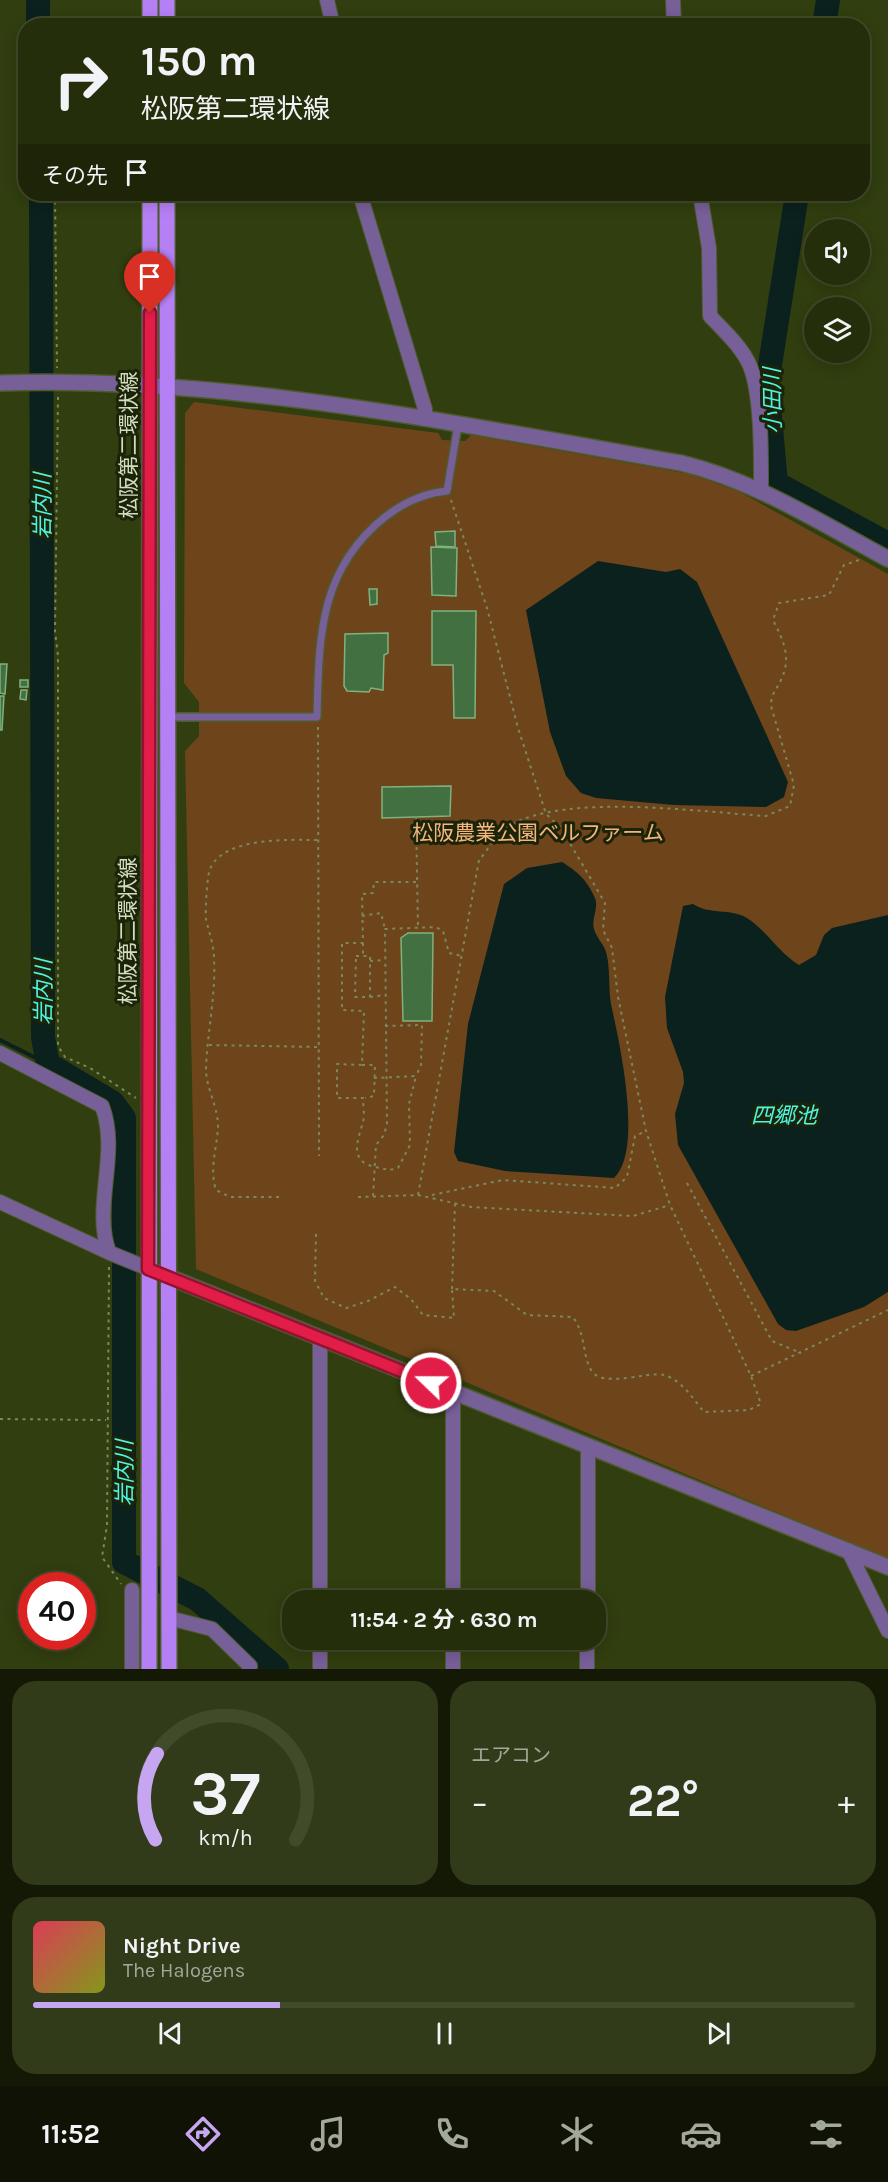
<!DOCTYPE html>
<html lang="ja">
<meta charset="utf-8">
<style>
body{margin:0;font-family:Karla,"Noto Sans JP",sans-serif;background:#313a19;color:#f1f3f6;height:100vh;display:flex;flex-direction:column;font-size:22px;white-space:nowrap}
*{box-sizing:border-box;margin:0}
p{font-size:20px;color:#a3a89d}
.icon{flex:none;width:33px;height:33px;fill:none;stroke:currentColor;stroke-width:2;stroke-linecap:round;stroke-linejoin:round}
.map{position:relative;height:1669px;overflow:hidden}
.drawer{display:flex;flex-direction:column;gap:12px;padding:12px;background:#141906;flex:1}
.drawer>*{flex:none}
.guide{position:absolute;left:18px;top:18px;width:852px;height:183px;border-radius:24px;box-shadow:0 3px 15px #0003,0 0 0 2px #424a2c;background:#252e0b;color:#f1f3f6;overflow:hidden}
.tools{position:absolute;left:804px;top:219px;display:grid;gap:12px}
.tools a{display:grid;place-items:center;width:66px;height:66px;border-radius:50%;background:#252e0b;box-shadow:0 3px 15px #0003,0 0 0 2px #424a2c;font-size:30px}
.speed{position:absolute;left:18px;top:1572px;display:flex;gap:12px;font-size:30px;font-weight:700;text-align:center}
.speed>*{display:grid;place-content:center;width:78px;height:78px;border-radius:50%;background:#252e0b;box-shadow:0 3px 15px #0003,0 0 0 2px #424a2c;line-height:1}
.speed .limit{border:9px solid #d22;background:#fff;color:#111}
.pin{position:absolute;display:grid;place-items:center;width:51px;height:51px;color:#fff;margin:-62px -26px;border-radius:50% 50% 50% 0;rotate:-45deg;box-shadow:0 0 6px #0007}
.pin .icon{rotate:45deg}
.me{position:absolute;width:66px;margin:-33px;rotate:292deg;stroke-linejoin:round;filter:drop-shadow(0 0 4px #0008)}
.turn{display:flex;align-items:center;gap:21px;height:126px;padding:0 24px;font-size:27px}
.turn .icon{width:78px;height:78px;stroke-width:2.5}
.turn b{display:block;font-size:42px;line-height:51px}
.then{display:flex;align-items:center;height:57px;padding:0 24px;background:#0003;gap:12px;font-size:22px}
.big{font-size:45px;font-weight:700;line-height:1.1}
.drawer .widget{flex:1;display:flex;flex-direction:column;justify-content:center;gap:9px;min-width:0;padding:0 21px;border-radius:24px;background:#313a19}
.drawer .dial{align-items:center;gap:0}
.dial svg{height:156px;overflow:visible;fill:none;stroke:#424a2c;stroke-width:7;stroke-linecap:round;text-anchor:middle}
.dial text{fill:#f1f3f6;stroke:none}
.song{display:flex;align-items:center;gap:18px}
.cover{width:72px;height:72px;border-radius:9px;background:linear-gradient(135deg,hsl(350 70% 55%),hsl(70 70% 35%))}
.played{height:6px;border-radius:3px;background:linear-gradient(90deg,#c6a6f0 30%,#424a2c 30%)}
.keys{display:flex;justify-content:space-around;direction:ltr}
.heat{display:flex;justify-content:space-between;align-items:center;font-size:33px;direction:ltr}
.drawer .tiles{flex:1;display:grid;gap:12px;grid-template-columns:1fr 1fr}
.widget:last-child{grid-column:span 2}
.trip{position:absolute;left:282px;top:1590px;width:324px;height:60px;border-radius:24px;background:#252e0b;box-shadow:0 3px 15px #0003,0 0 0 2px #424a2c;font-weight:700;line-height:60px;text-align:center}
.menu{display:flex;height:96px;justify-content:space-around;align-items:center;background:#0f1204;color:#a3a89d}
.menu .icon{width:42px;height:42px}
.menu .selected{color:#c6a6f0}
.menu b{font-size:27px;color:#f1f3f6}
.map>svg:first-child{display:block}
</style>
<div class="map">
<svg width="888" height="1669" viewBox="0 0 888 1669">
<rect width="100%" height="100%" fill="#313e0f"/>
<path fill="#6e451a" d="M194 402 438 433 442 440 465 441 471 435 690 474 740 492 888 574V1559L196 1269 185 751 199 736V702L184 683 185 413Z"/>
<g fill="#0b211e">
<path d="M598 561 666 572 680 569 697 582 788 782 784 797 766 807 674 805 596 798 581 793 566 776 550 732 526 610Z"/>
<path d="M562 862C578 872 587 880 595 898 599 908 591 919 594 929 596 936 602 943 605 949 611 965 608 987 611 1004 619 1041 644 1149 614 1178L505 1171 458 1161 454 1152 468 1024 504 884 527 868Z"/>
<path d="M693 904C709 915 731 908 747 918 767 931 778 952 799 965L816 955 824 935 832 928 888 915V1292L864 1307 796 1331 786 1330 778 1324 678 1145 675 1114 684 1083 683 1072 667 1028 665 997 683 906Z"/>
</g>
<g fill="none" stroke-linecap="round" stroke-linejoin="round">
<path stroke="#0b211e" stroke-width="4" d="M0 1040 48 1064"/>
<g stroke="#0b211e" stroke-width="24">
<path d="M38 0V26"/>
<path d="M824 26 828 0"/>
<path d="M41 194 43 1037 48 1064 112 1102 124 1118V1562L197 1599 277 1669"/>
<path d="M797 194 767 384 776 483 888 544"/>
</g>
</g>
<g fill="#427041" stroke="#80b17e" stroke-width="1.5">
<path d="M455 531V547L436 546 435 532Z"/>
<path d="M431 547 457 548 456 596 432 595Z"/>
<path d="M369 589H377V604L370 605Z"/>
<path d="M432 611H476L475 718H454L453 665H432Z"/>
<path d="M388 633V653L384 655 383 690 371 688 369 692 347 691 344 686 345 634Z"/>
<path d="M0 664H7L5 694 0 693Z"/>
<rect x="20" y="680" width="8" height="7"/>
<path d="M21 690H27L26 700 20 699Z"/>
<path d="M0 696H4L2 730H0Z"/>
<path d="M451 786 450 816 382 818V787Z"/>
<path d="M408 933H433L432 1021H403L401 938Z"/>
</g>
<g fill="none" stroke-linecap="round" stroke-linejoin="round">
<g stroke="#4e5b2e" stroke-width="10">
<path id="service" d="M169 717H317C319 640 318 570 385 517 403 503 424 493 447 491L458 425"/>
</g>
<g stroke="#4e5b2e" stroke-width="16">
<g id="minor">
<path d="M327 0 333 26"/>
<path d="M673 0 674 26"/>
<path d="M360 194 425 409V419"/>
<path d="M700 194 709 248 710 316C724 331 742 347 750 366 762 396 761 458 761 490"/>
<path d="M0 1053 102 1106C120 1153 92 1207 109 1252"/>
<path d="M0 1202 110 1253 169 1277"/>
<path d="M453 1391V1600"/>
<path d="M848 1550 888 1631"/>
<path d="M320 1600V1339"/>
<path d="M588 1600V1446"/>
<path d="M169 1618 212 1629 250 1666 249 1669"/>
<path d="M320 1667V1640"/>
<path d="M132 1669V1590"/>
<path d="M453 1669V1640"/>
<path d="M587 1669V1640"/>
</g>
</g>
<g stroke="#4e5b2e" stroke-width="18">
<g id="tertiary">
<path d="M0 383C229 376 456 424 681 463 755 481 821 523 888 559"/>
<path d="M169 1277 888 1567"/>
</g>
</g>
<g stroke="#4e5b2e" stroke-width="18">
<g id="primary">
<path d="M150 0V26"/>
<path d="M167 26V0"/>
<path d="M167 194 169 1669"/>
<path d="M149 1669 150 194"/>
</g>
</g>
<g stroke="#7b875f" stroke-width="2" stroke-dasharray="3 4.5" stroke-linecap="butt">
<path d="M53 21V26"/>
<path d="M55 194 57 368"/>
<path d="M58 397 55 631 58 656V1046L65 1057 90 1068 136 1098"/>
<path d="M318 727 319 1156"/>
<path d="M416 817 418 928"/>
<path d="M362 916 381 913 385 929"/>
<path d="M363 943V956"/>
<path d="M356 956H370V997H355Z"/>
<path d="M370 961 385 960"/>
<path d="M370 997 385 995"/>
<path d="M385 1026 422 1025 421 1065 416 1076"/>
<path d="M209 1045 319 1047"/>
<path d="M362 1065H375L374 1096 365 1098"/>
<path d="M374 1078 416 1076 409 1104 410 1145 398 1168C389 1171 385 1169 375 1167 348 1161 358 1140 363 1122 365 1115 363 1105 363 1098H337V1064L362 1065 364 1011 342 1010V943H363L362 894 373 893 374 882H417"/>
<path d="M687 1183 772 1341 801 1353"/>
<path d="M418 1195 479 860C488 850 498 831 510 825 569 793 699 812 766 816L790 806 794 785 771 706C771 693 776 691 781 680 792 657 783 640 773 620L779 603 829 595 844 565 859 560"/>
<path d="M432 1195 503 1180 615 1188 627 1177 635 1136 646 1131"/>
<path d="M373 1196 376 1145 384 1135 387 1124 385 929 436 927 443 931 449 953 462 956"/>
<path d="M279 1197H230L216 1190C209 1169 217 1148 218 1127 218 1106 206 1088 206 1069 207 1033 216 996 214 959 214 945 209 933 206 919 205 912 207 876 210 869 224 836 291 840 320 840"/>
<path d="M358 1197 418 1195 471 1207 633 1216 670 1205"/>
<path d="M316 1234 315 1281 324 1298 346 1308 368 1301 395 1287 411 1299 423 1315 454 1318 452 1289 494 1291 527 1315 573 1317C586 1335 582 1354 591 1370 602 1389 647 1371 664 1375 682 1380 693 1399 704 1412L749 1410 761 1404 751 1376 670 1205 646 1131 618 997 612 948 603 930 605 903 561 828 546 814 518 728 487 608 451 500"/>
<path d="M109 1267 107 1525 102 1557 121 1584"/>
<path d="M452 1289 455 1203"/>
<path d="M751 1376 888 1310"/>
<path d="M0 1419 106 1420"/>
</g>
<use href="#service" stroke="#775f98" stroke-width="7"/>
<use href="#minor" stroke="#775f98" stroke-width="14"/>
<use href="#tertiary" stroke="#775f98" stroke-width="15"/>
<use href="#primary" stroke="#b680f5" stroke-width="15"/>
</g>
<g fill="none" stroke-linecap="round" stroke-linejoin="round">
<g stroke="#92132f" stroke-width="15">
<path id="route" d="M150 313 148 1269 431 1383"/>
</g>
<use href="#route" stroke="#e11d48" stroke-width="10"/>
</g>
<g text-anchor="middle" stroke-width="6" stroke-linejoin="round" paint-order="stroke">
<g font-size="21" fill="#d2ddbe" stroke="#1b2309">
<text transform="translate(129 445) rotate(-90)" y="7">松阪第二環状線</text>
<text transform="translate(128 931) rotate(-90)" y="7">松阪第二環状線</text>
</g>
<g font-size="21" fill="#f4b57c" stroke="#1b2309">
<text x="538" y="840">松阪農業公園ベルファーム</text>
</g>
<g font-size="22" font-style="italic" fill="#4df4e0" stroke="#1b2309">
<text transform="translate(772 401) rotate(-91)" y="8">小田川</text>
<text transform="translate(42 506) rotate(-90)" y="8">岩内川</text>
<text transform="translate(43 992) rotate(-90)" y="8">岩内川</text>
<text x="784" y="1123">四郷池</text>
<text transform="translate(124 1473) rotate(-90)" y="8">岩内川</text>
</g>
</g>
</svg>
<div class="tools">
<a><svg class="icon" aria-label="sound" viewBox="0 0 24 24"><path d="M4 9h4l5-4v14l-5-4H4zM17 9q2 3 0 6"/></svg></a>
<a><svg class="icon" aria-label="layers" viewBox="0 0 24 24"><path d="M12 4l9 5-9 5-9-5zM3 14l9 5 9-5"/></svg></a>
</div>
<div class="speed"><div class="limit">40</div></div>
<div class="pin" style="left:150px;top:313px;background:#d93025"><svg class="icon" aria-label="arrive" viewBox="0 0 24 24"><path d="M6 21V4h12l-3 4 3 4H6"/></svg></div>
<svg class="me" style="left:431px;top:1383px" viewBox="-20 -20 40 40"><circle r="17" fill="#e11d48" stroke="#fff" stroke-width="3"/><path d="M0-11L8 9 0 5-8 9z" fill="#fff"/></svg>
<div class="trip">11:54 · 2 分 · 630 m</div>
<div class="guide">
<div class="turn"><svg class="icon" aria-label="right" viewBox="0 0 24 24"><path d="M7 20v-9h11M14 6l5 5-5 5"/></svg><div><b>150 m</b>松阪第二環状線</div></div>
<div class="then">その先<svg class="icon" aria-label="arrive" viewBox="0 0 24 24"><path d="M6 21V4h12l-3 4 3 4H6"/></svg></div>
</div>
</div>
<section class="drawer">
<div class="tiles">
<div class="widget dial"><svg viewBox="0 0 100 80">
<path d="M14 69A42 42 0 1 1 86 69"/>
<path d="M14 69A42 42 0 0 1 15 25" stroke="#c6a6f0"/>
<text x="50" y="56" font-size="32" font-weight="700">37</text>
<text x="50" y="72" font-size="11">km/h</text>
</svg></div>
<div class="widget"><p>エアコン</p>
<div class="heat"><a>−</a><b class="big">22°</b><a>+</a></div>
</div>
<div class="widget">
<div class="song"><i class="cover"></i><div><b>Night Drive</b><p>The Halogens</p></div></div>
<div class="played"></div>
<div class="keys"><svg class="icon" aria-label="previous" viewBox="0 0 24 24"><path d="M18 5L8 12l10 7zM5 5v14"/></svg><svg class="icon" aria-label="pause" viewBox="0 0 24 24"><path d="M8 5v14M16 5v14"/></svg><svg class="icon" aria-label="next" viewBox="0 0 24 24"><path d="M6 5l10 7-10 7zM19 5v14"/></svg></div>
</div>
</div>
</section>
<nav class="menu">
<b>11:52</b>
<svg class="icon selected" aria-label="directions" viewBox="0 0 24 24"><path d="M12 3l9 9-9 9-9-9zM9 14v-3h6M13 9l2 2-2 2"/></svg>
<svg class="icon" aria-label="music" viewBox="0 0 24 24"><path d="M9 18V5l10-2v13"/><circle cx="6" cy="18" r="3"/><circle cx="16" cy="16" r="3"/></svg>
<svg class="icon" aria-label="phone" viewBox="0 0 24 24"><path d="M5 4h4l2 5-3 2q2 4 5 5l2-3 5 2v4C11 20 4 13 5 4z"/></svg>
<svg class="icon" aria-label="climate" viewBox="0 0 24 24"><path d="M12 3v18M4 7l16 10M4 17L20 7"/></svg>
<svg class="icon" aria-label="car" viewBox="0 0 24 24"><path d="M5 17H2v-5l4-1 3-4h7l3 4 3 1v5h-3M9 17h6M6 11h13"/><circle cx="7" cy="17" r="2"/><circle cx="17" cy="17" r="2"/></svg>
<svg class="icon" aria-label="filters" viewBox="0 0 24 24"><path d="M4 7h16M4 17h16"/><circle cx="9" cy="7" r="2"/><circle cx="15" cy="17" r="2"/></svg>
</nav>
